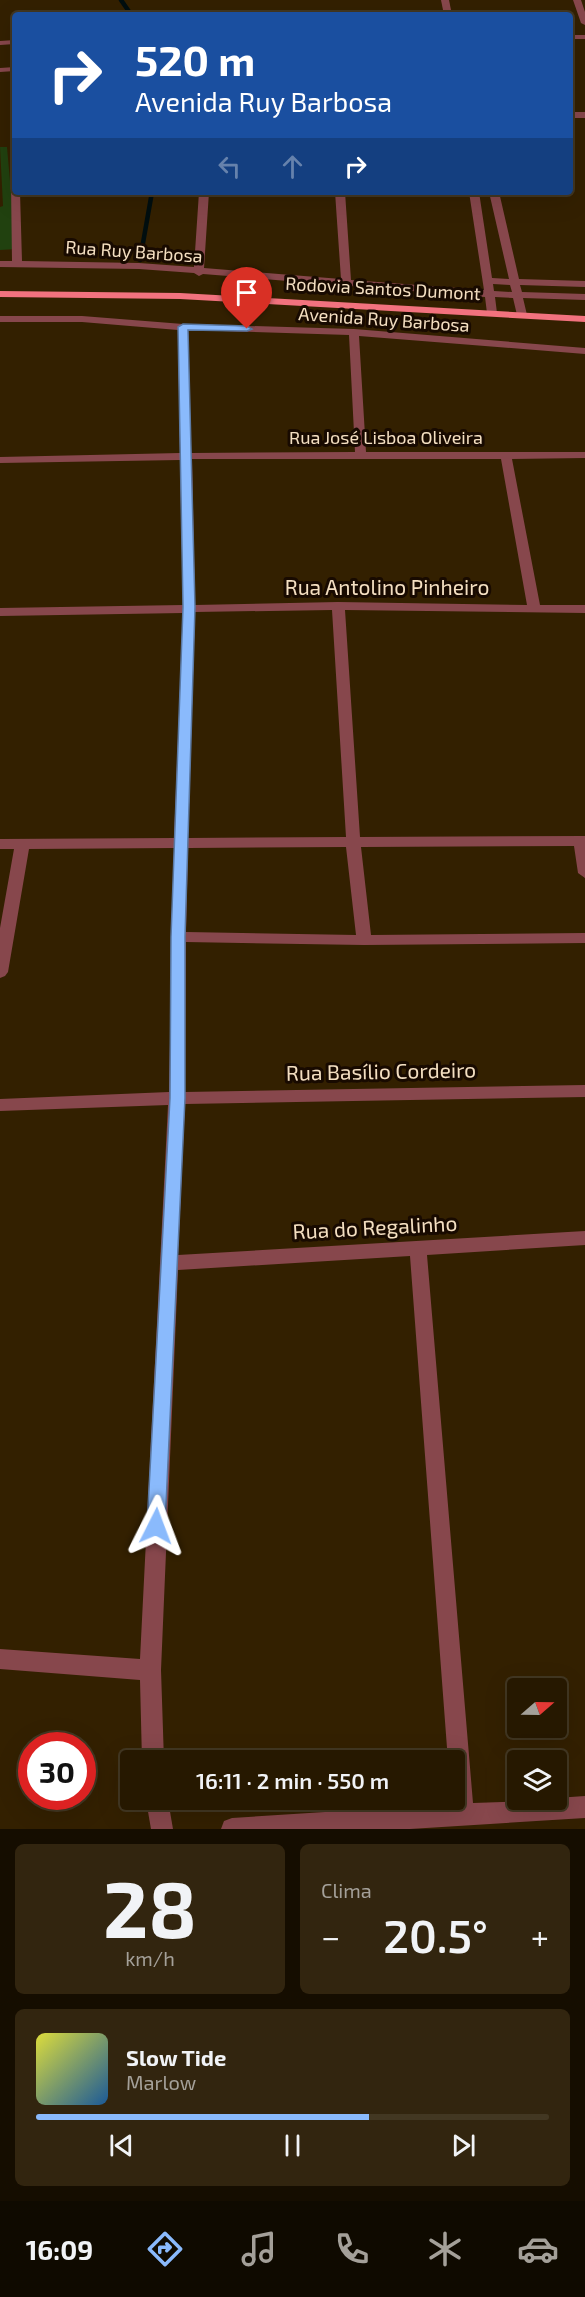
<!DOCTYPE html>
<html lang="pt">
<meta charset="utf-8">
<style>
body{margin:0;font-family:"Exo 2",sans-serif;background:#32250f;color:#f1f3f6;height:100vh;display:flex;flex-direction:column;font-size:22px;white-space:nowrap}
*{box-sizing:border-box;margin:0}
p{font-size:20px;color:#a4a099}
.icon{flex:none;width:33px;height:33px;fill:none;stroke:currentColor;stroke-width:2;stroke-linecap:round;stroke-linejoin:round}
.map{position:relative;height:1829px;overflow:hidden}
.details{display:flex;flex-direction:column;gap:15px;padding:15px;background:#150d00;flex:1}
.details>*{flex:none}
.banner{position:absolute;left:12px;top:12px;width:561px;height:183px;border-radius:6px;box-shadow:0 6px 24px #0002,0 0 0 2px #423722;background:#1a4fa0;color:#fff;overflow:hidden}
.needle{width:39px;rotate:70deg}
.fabs{position:absolute;left:507px;top:1678px;display:grid;gap:12px}
.fabs a{display:grid;place-items:center;width:60px;height:60px;border-radius:6px;background:#261800;box-shadow:0 6px 24px #0002,0 0 0 2px #423722;font-size:30px}
.speed{position:absolute;left:18px;top:1732px;display:flex;gap:12px;font-size:30px;font-weight:700;text-align:center}
.speed>*{display:grid;place-content:center;width:78px;height:78px;border-radius:50%;background:#261800;box-shadow:0 6px 24px #0002,0 0 0 2px #423722;line-height:1}
.speed .limit{border:9px solid #d22;background:#fff;color:#111}
.pin{position:absolute;display:grid;place-items:center;width:51px;height:51px;color:#fff;margin:-62px -26px;border-radius:50% 50% 50% 0;rotate:-45deg;box-shadow:0 0 6px #0007}
.pin .icon{rotate:45deg}
.me{position:absolute;width:66px;margin:-33px;rotate:3deg;stroke-linejoin:round;filter:drop-shadow(0 0 4px #0008)}
.turn{display:flex;align-items:center;gap:21px;height:126px;padding:0 24px;font-size:27px}
.turn .icon{width:78px;height:78px;stroke-width:2.5}
.turn b{display:block;font-size:42px;line-height:51px}
.lanes{display:flex;align-items:center;height:57px;padding:0 24px;background:#0003;justify-content:center;gap:30px;direction:ltr}
.lanes .off{opacity:.35}
.big{font-size:45px;font-weight:600;line-height:1.1}
.details .tile{flex:1;display:flex;flex-direction:column;justify-content:center;gap:9px;min-width:0;padding:0 21px;border-radius:9px;background:#32250f}
.details .dial{align-items:center;gap:0}
.dial b{font-size:78px;line-height:1}
.song{display:flex;align-items:center;gap:18px}
.cover{width:72px;height:72px;border-radius:9px;background:linear-gradient(135deg,hsl(60 70% 55%),hsl(210 70% 35%))}
.played{height:6px;border-radius:3px;background:linear-gradient(90deg,#8abafc 65%,#423722 65%)}
.keys{display:flex;justify-content:space-around;direction:ltr}
.heat{display:flex;justify-content:space-between;align-items:center;font-size:33px;direction:ltr}
.details .tiles{flex:1;display:grid;gap:15px;grid-template-columns:1fr 1fr}
.tile:last-child{grid-column:span 2}
.trip{position:absolute;left:120px;top:1750px;width:345px;height:60px;border-radius:6px;background:#261800;box-shadow:0 6px 24px #0002,0 0 0 2px #423722;font-weight:600;line-height:60px;text-align:center}
.menu{display:flex;height:96px;justify-content:space-around;align-items:center;background:#0f0a00;color:#a4a099}
.menu .icon{width:42px;height:42px}
.menu .current{color:#8abafc}
.menu b{font-size:27px;color:#f1f3f6}
.map>svg:first-child{display:block}
</style>
<div class="map">
<svg width="585" height="1829" viewBox="0 0 585 1829">
<rect width="100%" height="100%" fill="#332000"/>
<path fill="#21410f" d="M0 147H7L16 249 0 250V207L3 206Z"/>
<g fill="none" stroke-linecap="round" stroke-linejoin="round">
<g stroke="#000e0f" stroke-width="4.5">
<path d="M121 0 130 13"/>
<path d="M140 260 152 192"/>
</g>
<g fill="#87474c" fill-rule="evenodd">
<path d="M441 0H449L452 15H444Z"/>
<path d="M573 0H581L585 12V25L581 23Z"/>
<rect x="570" y="35" width="15" height="4"/>
<path d="M15 40V44L0 45V41Z"/>
<path d="M15 67V71L0 72V68Z"/>
<path d="M10 108H15V192H20L22 261 139 263 194 267 199 192H209L204 268 341 279 335 192H345L351 280 484 290 469 192H479L492 278 509 279 489 192H499L519 279 585 281V287L520 285 522 292 585 294V300L523 298 527 315 522 318 517 315 513 298 495 297 497 313 492 316 487 313 485 297 203 274 199 276 194 273 139 269 0 267V261H12ZM493 284 510 285 512 292 494 291Z"/>
<rect x="570" y="112" width="15" height="6"/>
<path d="M0 316H82L183 324 354 329 585 348V354L359 336 366 452H585V458L512 459 540 605H585V613L345 610 360 837 585 836V878L578 873 574 846 361 847 371 935 585 933V943L364 945 186 942 185 1092 585 1085V1097L185 1104 178 1255 585 1231V1245L427 1255 473 1803 556 1800V1798L585 1796V1818L410 1829H221L224 1821 232 1818 451 1804V1800H454V1761H448L410 1256 178 1270 161 1670 164 1761H142L140 1680 0 1669V1649L140 1659 168 1105 0 1111V1099L169 1092 174 848 29 849 8 972 5 976 0 978V928L14 849H0V839L174 838 183 613 0 616V608L183 605 180 460 0 463V457L180 453 178 330 82 322H0ZM188 330 349 335 355 452 191 453ZM192 459H501L527 605 338 602 195 605ZM332 610 346 837 188 838 195 612ZM346 847 356 935 186 932 188 848Z"/>
<path d="M146 1800H168L173 1829H151Z"/>
</g>
<path fill="#f2727e" fill-rule="evenodd" d="M0 291 180 293 585 316V322L180 299 0 297Z"/>
</g>
<path fill="#8abafc" stroke="#5a79a4" stroke-width="1.5" d="M183 324 247 326 252 329 247 331 188 330 195 607 185 937V1098L165 1526 163 1532 156 1535 150 1532 147 1526 170 1098 171 937 183 607 178 327Z"/>
<g text-anchor="middle" stroke-width="6" stroke-linejoin="round" paint-order="stroke">
<g font-size="18" fill="#f4dfc1" stroke="#180a00">
<text transform="translate(134 252) rotate(4)" y="6">Rua Ruy Barbosa</text>
<text transform="translate(383 289) rotate(3)" y="6">Rodovia Santos Dumont</text>
<text transform="translate(384 320) rotate(4)" y="6">Avenida Ruy Barbosa</text>
<text x="386" y="444">Rua José Lisboa Oliveira</text>
</g>
<g font-size="21" fill="#f4dfc1" stroke="#180a00">
<text x="387" y="595">Rua Antolino Pinheiro</text>
<text transform="translate(381 1072) rotate(-1)" y="7">Rua Basílio Cordeiro</text>
<text transform="translate(375 1228) rotate(-3)" y="7">Rua do Regalinho</text>
</g>
</g>
</svg>
<div class="fabs">
<a><svg class="needle" viewBox="-14 -14 28 28"><path d="M0-13l5 13h-10z" fill="#e53935"/><path d="M0 13l5-13h-10z" fill="#a4a099"/></svg></a>
<a><svg class="icon" aria-label="layers" viewBox="0 0 24 24"><path d="M12 4l9 5-9 5-9-5zM3 14l9 5 9-5"/></svg></a>
</div>
<div class="speed"><div class="limit">30</div></div>
<div class="pin" style="left:247px;top:329px;background:#d93025"><svg class="icon" aria-label="arrive" viewBox="0 0 24 24"><path d="M6 21V4h12l-3 4 3 4H6"/></svg></div>
<svg class="me" style="left:156px;top:1526px" viewBox="-20 -20 40 40"><path d="M0-17L14 15 0 8-14 15z" fill="#8abafc" stroke="#fff" stroke-width="4"/></svg>
<div class="trip">16:11 · 2 min · 550 m</div>
<div class="banner">
<div class="turn"><svg class="icon" aria-label="right" viewBox="0 0 24 24"><path d="M7 20v-9h11M14 6l5 5-5 5"/></svg><div><b>520 m</b>Avenida Ruy Barbosa</div></div>
<div class="lanes"><svg class="icon off" aria-label="left" viewBox="0 0 24 24"><path d="M17 20v-9H6M10 6l-5 5 5 5"/></svg><svg class="icon off" aria-label="ahead" viewBox="0 0 24 24"><path d="M12 20V5M6 11l6-6 6 6"/></svg><svg class="icon" aria-label="right" viewBox="0 0 24 24"><path d="M7 20v-9h11M14 6l5 5-5 5"/></svg></div>
</div>
</div>
<section class="details">
<div class="tiles">
<div class="tile dial"><b>28</b><p>km/h</p></div>
<div class="tile"><p>Clima</p>
<div class="heat"><a>−</a><b class="big">20.5°</b><a>+</a></div>
</div>
<div class="tile">
<div class="song"><i class="cover"></i><div><b>Slow Tide</b><p>Marlow</p></div></div>
<div class="played"></div>
<div class="keys"><svg class="icon" aria-label="previous" viewBox="0 0 24 24"><path d="M18 5L8 12l10 7zM5 5v14"/></svg><svg class="icon" aria-label="pause" viewBox="0 0 24 24"><path d="M8 5v14M16 5v14"/></svg><svg class="icon" aria-label="next" viewBox="0 0 24 24"><path d="M6 5l10 7-10 7zM19 5v14"/></svg></div>
</div>
</div>
</section>
<nav class="menu">
<b>16:09</b>
<svg class="icon current" aria-label="directions" viewBox="0 0 24 24"><path d="M12 3l9 9-9 9-9-9zM9 14v-3h6M13 9l2 2-2 2"/></svg>
<svg class="icon" aria-label="music" viewBox="0 0 24 24"><path d="M9 18V5l10-2v13"/><circle cx="6" cy="18" r="3"/><circle cx="16" cy="16" r="3"/></svg>
<svg class="icon" aria-label="phone" viewBox="0 0 24 24"><path d="M5 4h4l2 5-3 2q2 4 5 5l2-3 5 2v4C11 20 4 13 5 4z"/></svg>
<svg class="icon" aria-label="climate" viewBox="0 0 24 24"><path d="M12 3v18M4 7l16 10M4 17L20 7"/></svg>
<svg class="icon" aria-label="car" viewBox="0 0 24 24"><path d="M5 17H2v-5l4-1 3-4h7l3 4 3 1v5h-3M9 17h6M6 11h13"/><circle cx="7" cy="17" r="2"/><circle cx="17" cy="17" r="2"/></svg>
</nav>
